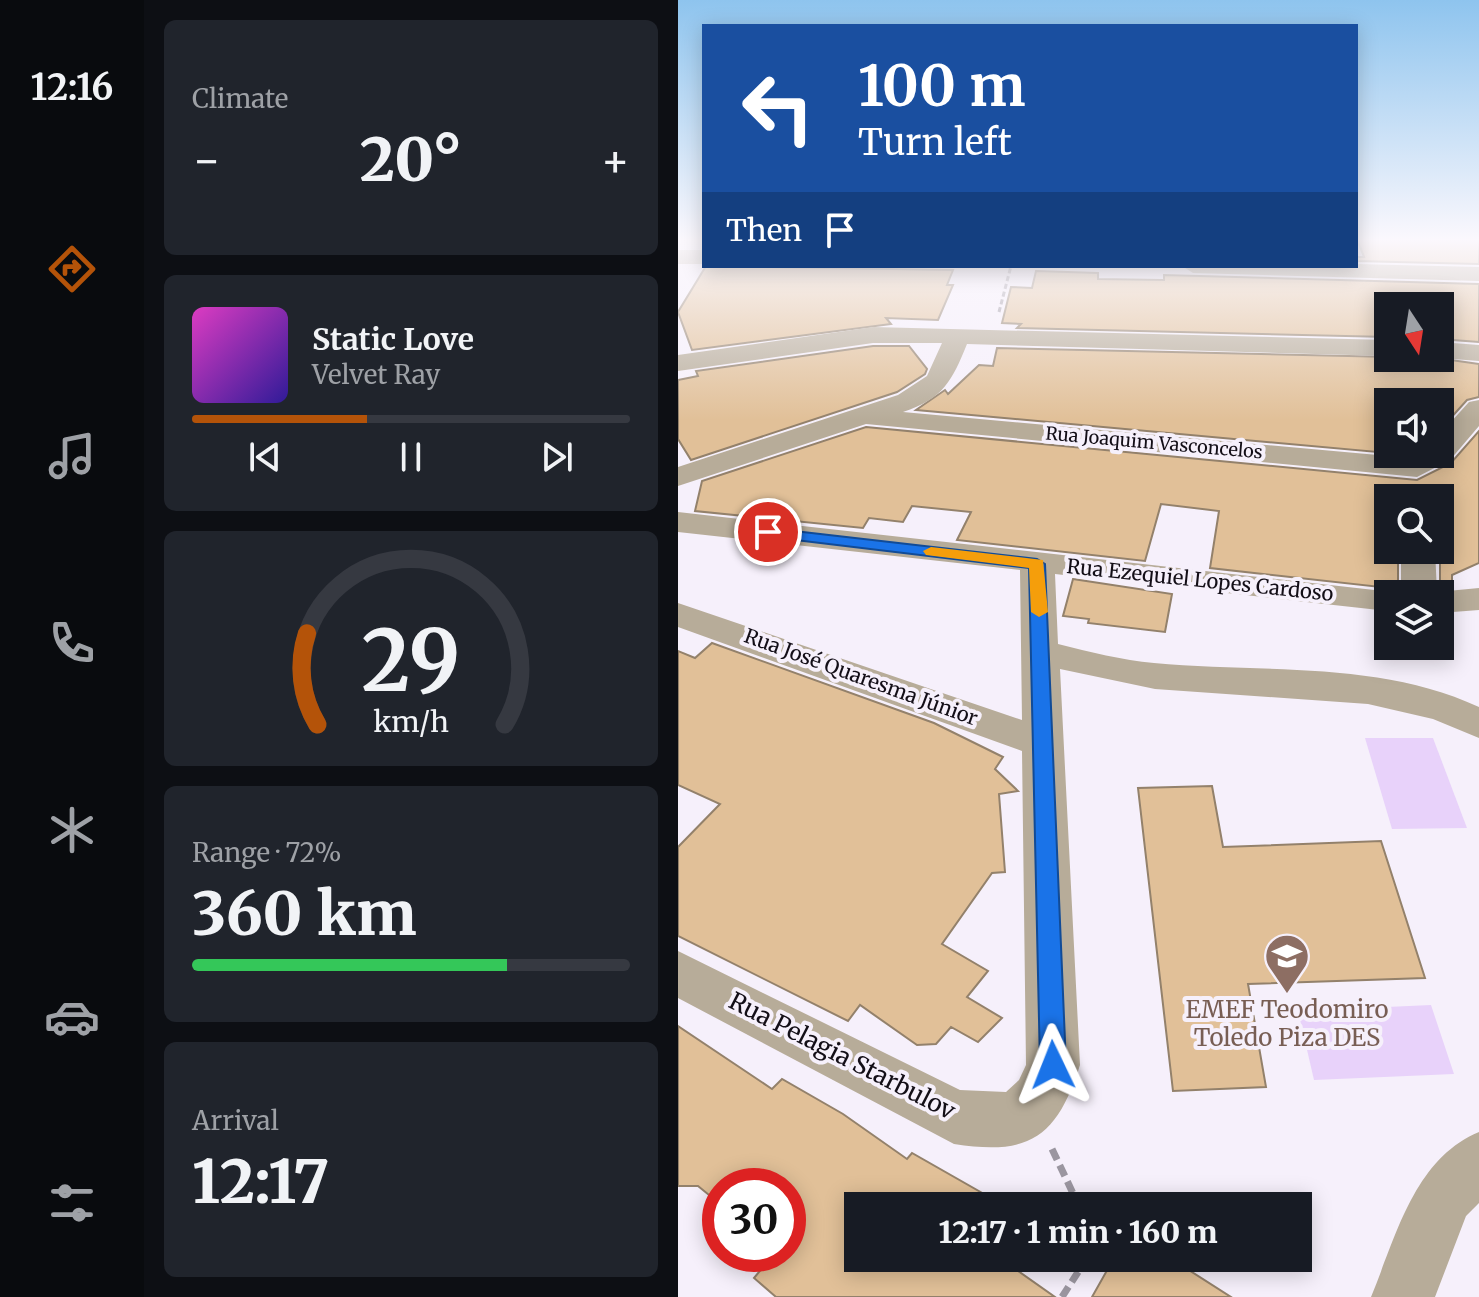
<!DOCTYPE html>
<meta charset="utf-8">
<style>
body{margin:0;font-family:Merriweather,serif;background:#20242c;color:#f1f3f6;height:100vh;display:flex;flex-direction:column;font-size:30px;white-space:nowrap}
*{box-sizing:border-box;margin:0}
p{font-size:26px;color:#9ea1a6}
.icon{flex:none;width:44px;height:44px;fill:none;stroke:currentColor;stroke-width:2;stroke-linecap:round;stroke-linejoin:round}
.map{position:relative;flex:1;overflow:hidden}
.side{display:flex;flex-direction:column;gap:20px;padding:20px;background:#0d0f14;width:534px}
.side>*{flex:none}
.guide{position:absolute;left:24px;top:24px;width:656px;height:244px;border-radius:0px;box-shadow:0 4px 20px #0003;background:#1a4fa0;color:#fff;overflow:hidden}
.needle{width:52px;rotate:168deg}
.tools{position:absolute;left:696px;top:292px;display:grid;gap:16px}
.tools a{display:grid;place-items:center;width:80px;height:80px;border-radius:0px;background:#171b24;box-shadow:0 4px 20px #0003;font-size:40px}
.speed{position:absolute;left:24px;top:1168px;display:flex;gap:16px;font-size:40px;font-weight:700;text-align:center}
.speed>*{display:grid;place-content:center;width:104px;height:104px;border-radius:50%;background:#171b24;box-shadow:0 4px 20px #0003;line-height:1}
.speed .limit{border:12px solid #d22;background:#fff;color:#111}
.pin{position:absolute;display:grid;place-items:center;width:68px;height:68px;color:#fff;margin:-34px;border:4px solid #fff;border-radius:50%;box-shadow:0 2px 8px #0007}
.me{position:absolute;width:88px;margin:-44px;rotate:358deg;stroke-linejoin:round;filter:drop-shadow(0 0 6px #0008)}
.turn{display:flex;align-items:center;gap:28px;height:168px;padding:0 24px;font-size:36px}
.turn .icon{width:104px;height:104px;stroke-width:2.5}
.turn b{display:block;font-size:56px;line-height:68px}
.then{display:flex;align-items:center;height:76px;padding:0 24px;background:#0003;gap:16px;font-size:30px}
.big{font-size:60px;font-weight:800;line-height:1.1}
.side .widget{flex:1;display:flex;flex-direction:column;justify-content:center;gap:12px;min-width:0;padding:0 28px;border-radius:12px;background:#20242c}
.side .dial{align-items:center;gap:0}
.dial svg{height:208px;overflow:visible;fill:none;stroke:#363941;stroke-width:7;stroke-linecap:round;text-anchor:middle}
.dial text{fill:#f1f3f6;stroke:none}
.song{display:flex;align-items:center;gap:24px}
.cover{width:96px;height:96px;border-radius:12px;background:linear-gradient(135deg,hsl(310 70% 55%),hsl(250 70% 35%))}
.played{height:8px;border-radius:4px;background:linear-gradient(90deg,#b45309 40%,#363941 40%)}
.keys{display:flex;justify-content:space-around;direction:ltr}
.heat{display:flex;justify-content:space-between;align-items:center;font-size:44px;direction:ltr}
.charge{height:12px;border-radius:6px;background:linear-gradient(90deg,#34c759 72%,#363941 0)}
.trip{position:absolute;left:166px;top:1192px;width:468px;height:80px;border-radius:0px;background:#171b24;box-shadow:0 4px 20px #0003;font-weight:800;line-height:80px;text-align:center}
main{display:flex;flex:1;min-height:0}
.tab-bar{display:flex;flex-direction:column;width:144px;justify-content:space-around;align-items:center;background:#090b0e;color:#9ea1a6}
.tab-bar .icon{width:56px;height:56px}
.tab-bar .selected{color:#b45309}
.tab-bar b{font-size:36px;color:#f1f3f6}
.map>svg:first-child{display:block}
</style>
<main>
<nav class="tab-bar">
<b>12:16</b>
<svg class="icon selected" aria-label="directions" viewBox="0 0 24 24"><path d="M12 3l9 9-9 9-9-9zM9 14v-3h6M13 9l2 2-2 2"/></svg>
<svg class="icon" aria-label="music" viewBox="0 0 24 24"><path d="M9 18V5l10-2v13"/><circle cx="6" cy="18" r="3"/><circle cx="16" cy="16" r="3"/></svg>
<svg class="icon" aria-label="phone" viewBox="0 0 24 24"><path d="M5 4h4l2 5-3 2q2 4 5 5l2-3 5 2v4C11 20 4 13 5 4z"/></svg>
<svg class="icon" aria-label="climate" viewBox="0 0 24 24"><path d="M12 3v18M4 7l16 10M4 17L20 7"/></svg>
<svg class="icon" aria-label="car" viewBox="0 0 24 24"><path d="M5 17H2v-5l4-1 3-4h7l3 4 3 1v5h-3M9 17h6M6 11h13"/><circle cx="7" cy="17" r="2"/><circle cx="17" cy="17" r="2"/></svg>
<svg class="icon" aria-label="filters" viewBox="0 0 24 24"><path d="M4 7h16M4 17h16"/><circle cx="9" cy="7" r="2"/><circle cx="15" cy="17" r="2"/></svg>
</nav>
<section class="side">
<div class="widget"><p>Climate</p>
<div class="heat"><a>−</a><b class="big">20°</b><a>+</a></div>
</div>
<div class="widget">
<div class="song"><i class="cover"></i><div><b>Static Love</b><p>Velvet Ray</p></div></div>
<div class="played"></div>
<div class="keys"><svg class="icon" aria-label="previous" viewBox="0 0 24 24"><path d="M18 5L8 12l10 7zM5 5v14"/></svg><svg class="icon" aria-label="pause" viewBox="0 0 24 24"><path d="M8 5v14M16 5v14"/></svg><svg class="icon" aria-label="next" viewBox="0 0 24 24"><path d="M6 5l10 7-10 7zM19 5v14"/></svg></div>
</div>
<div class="widget dial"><svg viewBox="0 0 100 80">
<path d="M14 69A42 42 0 1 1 86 69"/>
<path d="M14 69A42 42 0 0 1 10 34" stroke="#b45309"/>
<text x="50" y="56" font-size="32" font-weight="700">29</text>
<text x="50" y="72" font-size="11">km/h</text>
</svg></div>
<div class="widget"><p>Range · 72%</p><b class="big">360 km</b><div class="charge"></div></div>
<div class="widget"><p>Arrival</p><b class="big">12:17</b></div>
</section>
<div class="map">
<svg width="801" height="1297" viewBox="0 0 801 1297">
<rect width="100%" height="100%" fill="#f6f0fb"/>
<g fill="#e8d2fa">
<path d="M687 738H755L789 828 714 829Z"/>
<path d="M753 1005 776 1074 636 1080 620 1011Z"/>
</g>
<g fill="#e1c098" stroke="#93816b" stroke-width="2">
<path d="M679 239H801V264L678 261V257H686Z"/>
<path d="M28 266 275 270 269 285H275L260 320 208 318 213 324 14 350 0 312Z"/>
<path d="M358 271 420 273V279L486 280V275L801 284V342L762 339V306H710V337L339 328 343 324 324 323 333 287 354 288Z"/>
<path d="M195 346H231L249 369 247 374 219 392 13 460 0 439V380L20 376 18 371Z"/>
<path d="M319 348 759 358 801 364V397L789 400 762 430V402H710V453L238 410 267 390 270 394 301 365 315 366Z"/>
<path d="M188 427 739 480 773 463 801 431V563L774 575V587H762V498H710V550H720V589L532 568 541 511 483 504 467 561 279 540 293 512 234 506 225 522 191 518 185 528 17 511 24 481Z"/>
<path d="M395 579 494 594 487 632 410 623 411 619 385 616Z"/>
<path d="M34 643 256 723 325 757 317 769 340 791 321 794 327 872 314 873 264 944 310 971 289 997 324 1018 300 1042 273 1027 258 1044 239 1045 182 1005 170 1021 0 936V847L42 804 0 785V651L17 658Z"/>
<path d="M534 786 545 847 703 841 747 978 570 984 588 1087 495 1091 460 788Z"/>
<path d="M0 1026 94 1089 104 1079 165 1114 229 1159 234 1153 327 1206H180V1258H328L326 1261 377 1297H98L76 1278 96 1254H110V1186H42V1204L20 1186H0Z"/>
<path d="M436 1258H492L553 1297H414Z"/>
</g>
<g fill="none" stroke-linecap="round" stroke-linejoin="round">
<path stroke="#9b96a0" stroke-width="3" stroke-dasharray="5 3" stroke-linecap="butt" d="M321 312 333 266"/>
<g stroke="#9b96a0" stroke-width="7" stroke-dasharray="12 6" stroke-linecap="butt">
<path d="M374 1149 401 1206"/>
<path d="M384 1297 409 1258"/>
</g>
<g fill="#b7ac99" fill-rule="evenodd">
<rect x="0" y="250" width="26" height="14"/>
<path d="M678 264 801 267V281L515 273 504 266Z"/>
<path d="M195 327 710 340V356L289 344C274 381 265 399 225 412L733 458 740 454H762V434L791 402 801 400V426L772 460 739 477 188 424 0 486V467L220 395 249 376 264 343H195L0 371V355Z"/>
<path d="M762 342 801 345V361L762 358Z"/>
<path d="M0 512 723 593V550H757L759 592 801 588V610L762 613V594H710V611L377 574 380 644C412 652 444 660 476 663 583 673 701 660 801 707V738L755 719 690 704 477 689 382 669 402 1065C379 1137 352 1156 276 1144L0 998V951L282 1090 328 1092 341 1080 348 1065 344 751 0 627V603L344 720 342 570 0 532Z"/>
<path d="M801 1132V1203L788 1216 757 1297H693C718 1237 736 1159 801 1132Z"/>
</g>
</g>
<linearGradient id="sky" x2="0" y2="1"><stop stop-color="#8ec4ee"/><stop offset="0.57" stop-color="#fbf8fd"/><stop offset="1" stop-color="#fbf8fd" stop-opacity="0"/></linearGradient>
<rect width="801" height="420" fill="url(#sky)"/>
<path fill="#1a73e8" stroke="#114b97" stroke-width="2" d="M90 528 359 559 367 564 388 1065 384 1074 375 1077 366 1074 362 1065 351 568 84 536 82 532Z"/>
<path fill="#f59e0b" d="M253 547 365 560 370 612 361 617 353 612 351 568 248 555 245 551Z"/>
<defs>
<g id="school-pin" transform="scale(2.3)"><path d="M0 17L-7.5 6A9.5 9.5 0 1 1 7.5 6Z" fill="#8d6e63" stroke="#f6f0fb"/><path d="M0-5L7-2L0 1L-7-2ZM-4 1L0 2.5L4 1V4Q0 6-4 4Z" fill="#fff"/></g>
</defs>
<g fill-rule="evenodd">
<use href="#school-pin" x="609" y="956"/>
</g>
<g text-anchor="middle" stroke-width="8" stroke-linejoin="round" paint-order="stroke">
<g font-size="18" fill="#130e17" stroke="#f6f0fb">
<text transform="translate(476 443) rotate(5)" y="6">Rua Joaquim Vasconcelos</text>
</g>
<g font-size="20" fill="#130e17" stroke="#f6f0fb">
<text transform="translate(522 580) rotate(6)" y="7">Rua Ezequiel Lopes Cardoso</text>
<text transform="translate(183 677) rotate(20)" y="7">Rua José Quaresma Júnior</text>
</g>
<g font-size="24" fill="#785e54" stroke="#f6f0fb">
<text x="609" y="1018">EMEF Teodomiro<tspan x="609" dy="28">Toledo Piza DES</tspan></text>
</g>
<g font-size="24" fill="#130e17" stroke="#f6f0fb">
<text transform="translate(164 1056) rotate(27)" y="8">Rua Pelagia Starbulov</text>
</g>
</g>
</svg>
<div class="tools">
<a><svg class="needle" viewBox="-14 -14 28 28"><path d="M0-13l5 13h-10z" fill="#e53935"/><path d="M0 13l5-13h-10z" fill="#9ea1a6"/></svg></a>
<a><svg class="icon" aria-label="sound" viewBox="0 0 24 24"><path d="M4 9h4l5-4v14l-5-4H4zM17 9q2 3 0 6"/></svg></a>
<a><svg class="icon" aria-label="search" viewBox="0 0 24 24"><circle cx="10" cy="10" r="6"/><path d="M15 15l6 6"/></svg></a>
<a><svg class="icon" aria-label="layers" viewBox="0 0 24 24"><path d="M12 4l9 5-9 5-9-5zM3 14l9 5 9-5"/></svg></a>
</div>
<div class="speed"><div class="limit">30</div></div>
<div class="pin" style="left:90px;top:532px;background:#d93025"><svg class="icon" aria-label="arrive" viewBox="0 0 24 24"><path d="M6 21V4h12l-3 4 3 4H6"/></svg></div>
<svg class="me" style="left:375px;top:1065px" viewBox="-20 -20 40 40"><path d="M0-17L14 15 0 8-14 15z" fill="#1a73e8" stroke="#fff" stroke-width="4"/></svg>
<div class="trip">12:17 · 1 min · 160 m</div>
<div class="guide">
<div class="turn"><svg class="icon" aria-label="left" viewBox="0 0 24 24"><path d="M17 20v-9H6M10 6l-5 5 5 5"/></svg><div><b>100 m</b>Turn left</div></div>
<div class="then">Then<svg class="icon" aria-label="arrive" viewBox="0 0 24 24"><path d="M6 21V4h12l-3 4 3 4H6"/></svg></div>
</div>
</div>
</main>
